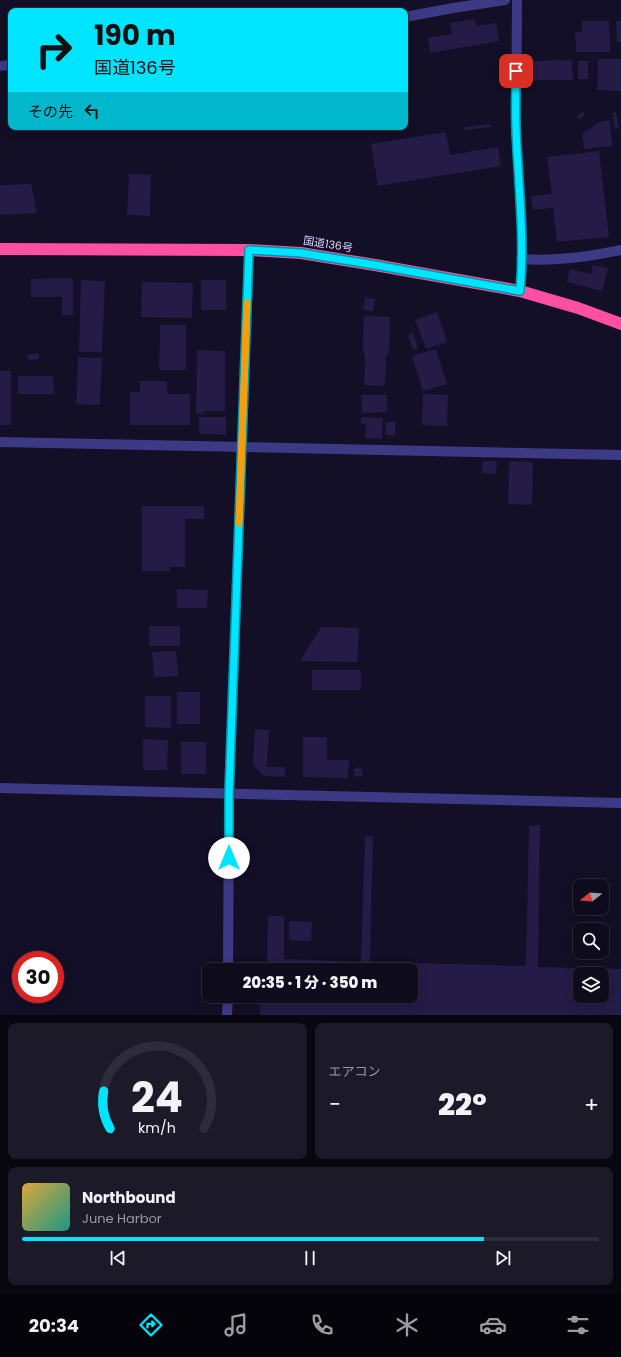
<!DOCTYPE html>
<html lang="ja">
<meta charset="utf-8">
<style>
body{margin:0;font-family:Poppins,"Noto Sans JP",sans-serif;background:#1c1929;color:#f1f3f6;height:100vh;display:flex;flex-direction:column;font-size:15px;white-space:nowrap}
*{box-sizing:border-box;margin:0}
p{font-size:13px;color:#9b9ba3}
.icon{flex:none;width:22px;height:22px;fill:none;stroke:currentColor;stroke-width:2;stroke-linecap:round;stroke-linejoin:round}
.map{position:relative;height:1015px;overflow:hidden}
.side{display:flex;flex-direction:column;gap:8px;padding:8px;background:#08060f;flex:1}
.side>*{flex:none}
.hud{position:absolute;left:8px;top:8px;width:400px;height:122px;border-radius:8px;box-shadow:0 2px 10px #0003,0 0 0 1px #2e2b3b;background:#00e5ff;color:#111;overflow:hidden}
.needle{width:26px;rotate:253deg}
.fabs{position:absolute;left:573px;top:879px;display:grid;gap:8px}
.fabs a{display:grid;place-items:center;width:36px;height:36px;border-radius:8px;background:#0e0b1c;box-shadow:0 2px 10px #0003,0 0 0 1px #2e2b3b;font-size:20px}
.speed{position:absolute;left:12px;top:951px;display:flex;gap:8px;font-size:20px;font-weight:700;text-align:center}
.speed>*{display:grid;place-content:center;width:52px;height:52px;border-radius:50%;background:#0e0b1c;box-shadow:0 2px 10px #0003,0 0 0 1px #2e2b3b;line-height:1}
.speed .limit{border:6px solid #d22;background:#fff;color:#111}
.pin{position:absolute;display:grid;place-items:center;width:34px;height:34px;color:#fff;margin:-17px;border-radius:8px;box-shadow:0 2px 6px #0006}
.me{position:absolute;width:44px;margin:-22px;rotate:0deg;stroke-linejoin:round;filter:drop-shadow(0 0 3px #0008)}
.turn{display:flex;align-items:center;gap:14px;height:84px;padding:0 20px;font-size:18px}
.turn .icon{width:52px;height:52px;stroke-width:2.5}
.turn b{display:block;font-size:28px;line-height:34px}
.then{display:flex;align-items:center;height:38px;padding:0 20px;background:#0003;gap:8px;font-size:15px}
.big{font-size:30px;font-weight:800;line-height:1.1}
.side .tile{flex:1;display:flex;flex-direction:column;justify-content:center;gap:6px;min-width:0;padding:0 14px;border-radius:8px;background:#1c1929}
.side .dial{align-items:center;gap:0}
.dial svg{height:104px;overflow:visible;fill:none;stroke:#2e2b3b;stroke-width:7;stroke-linecap:round;text-anchor:middle}
.dial text{fill:#f1f3f6;stroke:none}
.song{display:flex;align-items:center;gap:12px}
.cover{width:48px;height:48px;border-radius:6px;background:linear-gradient(135deg,hsl(40 70% 55%),hsl(170 70% 35%))}
.played{height:4px;border-radius:2px;background:linear-gradient(90deg,#00e5ff 80%,#2e2b3b 80%)}
.keys{display:flex;justify-content:space-around;direction:ltr}
.heat{display:flex;justify-content:space-between;align-items:center;font-size:22px;direction:ltr}
.side .tiles{flex:1;display:grid;gap:8px;grid-template-columns:1fr 1fr}
.tile:last-child{grid-column:span 2}
.trip{position:absolute;left:202px;top:963px;width:216px;height:40px;border-radius:8px;background:#0e0b1c;box-shadow:0 2px 10px #0003,0 0 0 1px #2e2b3b;font-weight:800;line-height:40px;text-align:center}
.tabs{display:flex;height:64px;justify-content:space-around;align-items:center;background:#06040b;color:#9b9ba3}
.tabs .icon{width:28px;height:28px}
.tabs .current{color:#00e5ff}
.tabs b{font-size:18px;color:#f1f3f6}
.map>svg:first-child{display:block}
</style>
<div class="map">
<svg width="621" height="1015" viewBox="0 0 621 1015">
<rect width="100%" height="100%" fill="#130f26"/>
<g fill="#241b47" fill-rule="evenodd">
<path d="M475 19 476 26 496 23 499 41 430 53 428 38 452 34 450 23Z"/>
<path d="M582 21H609L610 52H576L575 32H582Z"/>
<path d="M616 21H621V42H617Z"/>
<path d="M598 59H621V91L597 90Z"/>
<path d="M572 60 573 80H531L532 61Z"/>
<rect x="578" y="61" width="10" height="18"/>
<path d="M583 112 585 115 579 120 577 116Z"/>
<path d="M616 112 619 128 615 129 612 113Z"/>
<path d="M608 120 610 121 612 146 584 149 582 134 598 123Z"/>
<path d="M490 124 491 127 465 130V127Z"/>
<path d="M446 132 450 155 498 147 501 166 378 186 371 144Z"/>
<path d="M599 151 609 237 557 242 553 208 533 210 531 196 552 194 547 157Z"/>
<path d="M129 174 151 175 150 216 127 215Z"/>
<path d="M31 184 37 213 0 215V185Z"/>
<path d="M593 265 608 268 602 291 567 282 570 269 591 274Z"/>
<path d="M73 278V315H62V297H31V279Z"/>
<path d="M81 280 105 281 102 352H79Z"/>
<rect x="201" y="280" width="25" height="30"/>
<path d="M142 282 193 283 192 318 141 317Z"/>
<path d="M365 297 375 299 373 311 363 310Z"/>
<path d="M437 312 447 342 426 349 415 320Z"/>
<path d="M364 316 390 317 389 354 386 355 385 386 364 385 365 358 363 348Z"/>
<path d="M160 325H186V370H159Z"/>
<path d="M413 333 418 349 413 350 408 335Z"/>
<path d="M436 349 447 384 423 391 412 356Z"/>
<path d="M197 350 225 351V411H207L203 412V414H196Z"/>
<path d="M39 353V359L28 360 27 355Z"/>
<path d="M78 357 102 358 100 405 76 404Z"/>
<rect x="0" y="371" width="11" height="54"/>
<path d="M18 376H53L54 394H18Z"/>
<path d="M140 381H167V394H190V425H130V392H140Z"/>
<path d="M423 394 448 395 447 426 422 425Z"/>
<path d="M361 395H387V412L362 413Z"/>
<path d="M199 417H226V435L199 434Z"/>
<path d="M361 417 383 418 382 439 365 438 366 425 361 424Z"/>
<path d="M386 422H396L395 436 385 435Z"/>
<path d="M483 461H497L496 474 482 473Z"/>
<path d="M509 461 533 462 532 505 508 504Z"/>
<path d="M142 506H204V519H185V567H170V571H142Z"/>
<path d="M177 589 208 590 207 608H177Z"/>
<rect x="149" y="626" width="31" height="20"/>
<path d="M321 627 359 628 357 662 300 661Z"/>
<path d="M176 651 178 676 154 677 152 652Z"/>
<rect x="312" y="670" width="49" height="20"/>
<rect x="177" y="692" width="23" height="32"/>
<path d="M145 696H171V728L145 727Z"/>
<path d="M255 729 269 730 267 767H285V777L264 776 253 765Z"/>
<path d="M303 737H327V760H349L348 778 303 777Z"/>
<path d="M143 739 168 740 167 770H143Z"/>
<rect x="181" y="742" width="25" height="32"/>
<path d="M361 767 363 776 355 777 353 769Z"/>
<path d="M540 825 538 967 621 969V1015H260L261 996H411V970H267L268 916H284V959L361 962 365 836H373L370 962 526 966 529 826ZM580 974H602V996H580Z"/>
<path d="M289 921 312 922 311 941 289 940Z"/>
</g>
<g fill="none" stroke-linecap="round" stroke-linejoin="round">
<g stroke="#3d3a85" stroke-width="10">
<path d="M517 0 516 129 522 224V270L520 291"/>
<path d="M405 17 453 8 505 0"/>
<path d="M0 66 11 65"/>
<path d="M521 259C555 262 588 257 621 250"/>
<path d="M0 442 621 455"/>
<path d="M0 788 621 803"/>
<path d="M228 970 229 794 249 250"/>
<path d="M227 1015 228 996"/>
</g>
<path stroke="#ff4fa3" stroke-width="12" d="M0 249 249 250 301 253 375 265 520 291 578 308 621 324"/>
</g>
<g fill="none" stroke-linecap="round" stroke-linejoin="round">
<g stroke="#0095a6" stroke-width="10">
<path id="route" d="M229 858V794L249 250 301 253 375 265 520 291C525 237 518 183 516 129 515 110 516 91 516 71"/>
</g>
<use href="#route" stroke="#00e5ff" stroke-width="7"/>
<path stroke="#f59e0b" stroke-width="7" d="M239 523 247 303"/>
</g>
<g text-anchor="middle" stroke-width="4" stroke-linejoin="round" paint-order="stroke">
<g font-size="11" fill="#d9d4ff" stroke="#130f26">
<text transform="translate(328 244) rotate(9)" y="4">国道136号</text>
</g>
</g>
</svg>
<div class="fabs">
<a><svg class="needle" viewBox="-14 -14 28 28"><path d="M0-13l5 13h-10z" fill="#e53935"/><path d="M0 13l5-13h-10z" fill="#9b9ba3"/></svg></a>
<a><svg class="icon" aria-label="search" viewBox="0 0 24 24"><circle cx="10" cy="10" r="6"/><path d="M15 15l6 6"/></svg></a>
<a><svg class="icon" aria-label="layers" viewBox="0 0 24 24"><path d="M12 4l9 5-9 5-9-5zM3 14l9 5 9-5"/></svg></a>
</div>
<div class="speed"><div class="limit">30</div></div>
<div class="pin" style="left:516px;top:71px;background:#d93025"><svg class="icon" aria-label="arrive" viewBox="0 0 24 24"><path d="M6 21V4h12l-3 4 3 4H6"/></svg></div>
<svg class="me" style="left:229px;top:858px" viewBox="-20 -20 40 40"><circle r="19" fill="#fff"/><path d="M0-13L10 11 0 6-10 11z" fill="#00e5ff"/></svg>
<div class="trip">20:35 · 1 分 · 350 m</div>
<div class="hud">
<div class="turn"><svg class="icon" aria-label="right" viewBox="0 0 24 24"><path d="M7 20v-9h11M14 6l5 5-5 5"/></svg><div><b>190 m</b>国道136号</div></div>
<div class="then">その先<svg class="icon" aria-label="left" viewBox="0 0 24 24"><path d="M17 20v-9H6M10 6l-5 5 5 5"/></svg></div>
</div>
</div>
<section class="side">
<div class="tiles">
<div class="tile dial"><svg viewBox="0 0 100 80">
<path d="M14 69A42 42 0 1 1 86 69"/>
<path d="M14 69A42 42 0 0 1 9 40" stroke="#00e5ff"/>
<text x="50" y="56" font-size="32" font-weight="700">24</text>
<text x="50" y="72" font-size="11">km/h</text>
</svg></div>
<div class="tile"><p>エアコン</p>
<div class="heat"><a>−</a><b class="big">22°</b><a>+</a></div>
</div>
<div class="tile">
<div class="song"><i class="cover"></i><div><b>Northbound</b><p>June Harbor</p></div></div>
<div class="played"></div>
<div class="keys"><svg class="icon" aria-label="previous" viewBox="0 0 24 24"><path d="M18 5L8 12l10 7zM5 5v14"/></svg><svg class="icon" aria-label="pause" viewBox="0 0 24 24"><path d="M8 5v14M16 5v14"/></svg><svg class="icon" aria-label="next" viewBox="0 0 24 24"><path d="M6 5l10 7-10 7zM19 5v14"/></svg></div>
</div>
</div>
</section>
<nav class="tabs">
<b>20:34</b>
<svg class="icon current" aria-label="directions" viewBox="0 0 24 24"><path d="M12 3l9 9-9 9-9-9zM9 14v-3h6M13 9l2 2-2 2"/></svg>
<svg class="icon" aria-label="music" viewBox="0 0 24 24"><path d="M9 18V5l10-2v13"/><circle cx="6" cy="18" r="3"/><circle cx="16" cy="16" r="3"/></svg>
<svg class="icon" aria-label="phone" viewBox="0 0 24 24"><path d="M5 4h4l2 5-3 2q2 4 5 5l2-3 5 2v4C11 20 4 13 5 4z"/></svg>
<svg class="icon" aria-label="climate" viewBox="0 0 24 24"><path d="M12 3v18M4 7l16 10M4 17L20 7"/></svg>
<svg class="icon" aria-label="car" viewBox="0 0 24 24"><path d="M5 17H2v-5l4-1 3-4h7l3 4 3 1v5h-3M9 17h6M6 11h13"/><circle cx="7" cy="17" r="2"/><circle cx="17" cy="17" r="2"/></svg>
<svg class="icon" aria-label="filters" viewBox="0 0 24 24"><path d="M4 7h16M4 17h16"/><circle cx="9" cy="7" r="2"/><circle cx="15" cy="17" r="2"/></svg>
</nav>
